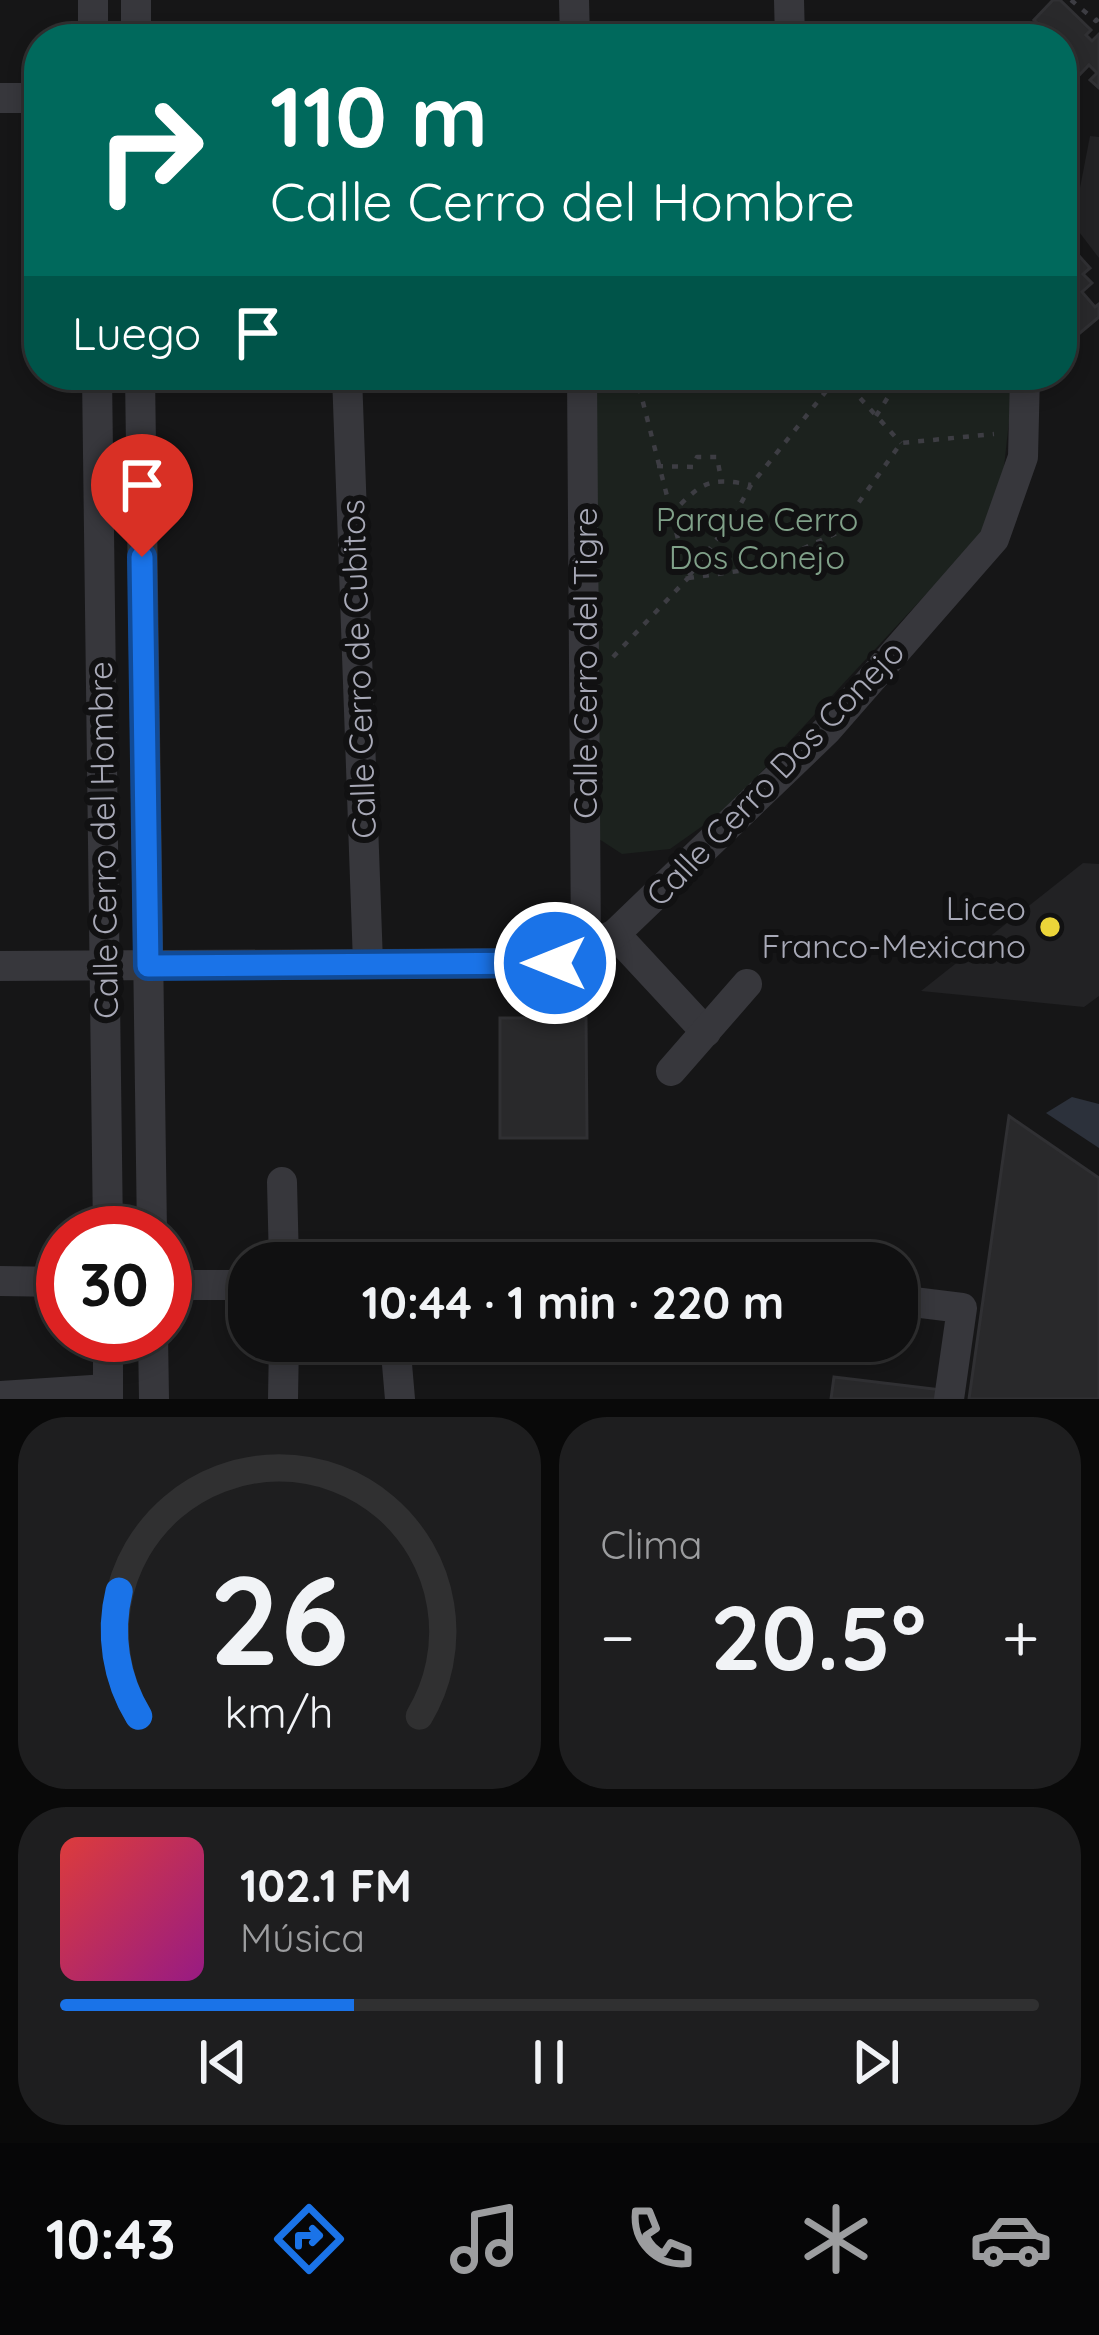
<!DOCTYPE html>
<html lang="es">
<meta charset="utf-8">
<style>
body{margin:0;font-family:Quicksand,sans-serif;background:#1e1e1f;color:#f1f3f6;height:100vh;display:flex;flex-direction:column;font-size:45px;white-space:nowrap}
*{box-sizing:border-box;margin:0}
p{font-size:39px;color:#9c9d9f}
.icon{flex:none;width:66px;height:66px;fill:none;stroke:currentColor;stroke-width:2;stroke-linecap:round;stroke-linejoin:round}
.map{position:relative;height:1399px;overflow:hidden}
.sheet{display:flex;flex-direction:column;gap:18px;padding:18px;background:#090909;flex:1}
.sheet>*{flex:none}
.banner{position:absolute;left:24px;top:24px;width:1053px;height:366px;border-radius:48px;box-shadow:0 6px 18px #0003,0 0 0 3px #303031;background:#00695c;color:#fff;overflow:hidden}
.speed{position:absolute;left:36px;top:1206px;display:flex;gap:24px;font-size:60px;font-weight:700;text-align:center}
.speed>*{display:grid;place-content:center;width:156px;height:156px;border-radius:50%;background:#101011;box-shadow:0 6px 18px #0003,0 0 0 3px #303031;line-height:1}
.speed .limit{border:18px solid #d22;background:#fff;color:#111}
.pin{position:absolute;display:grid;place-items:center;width:102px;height:102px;color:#fff;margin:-123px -51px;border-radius:50% 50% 50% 0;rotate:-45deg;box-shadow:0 0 12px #0007}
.pin .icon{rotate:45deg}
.me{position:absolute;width:132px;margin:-66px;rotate:270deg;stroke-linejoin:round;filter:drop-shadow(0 0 9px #0008)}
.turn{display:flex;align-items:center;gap:42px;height:252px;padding:0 48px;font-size:54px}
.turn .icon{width:156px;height:156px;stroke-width:2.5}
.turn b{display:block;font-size:84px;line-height:102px}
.then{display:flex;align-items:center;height:114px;padding:0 48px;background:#0003;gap:24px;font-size:45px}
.big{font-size:90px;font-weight:800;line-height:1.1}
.sheet .widget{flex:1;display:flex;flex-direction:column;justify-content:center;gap:18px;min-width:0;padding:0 42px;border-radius:48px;background:#1e1e1f}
.sheet .dial{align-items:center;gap:0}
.dial svg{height:312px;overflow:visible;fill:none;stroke:#303031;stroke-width:7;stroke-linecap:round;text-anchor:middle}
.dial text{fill:#f1f3f6;stroke:none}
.song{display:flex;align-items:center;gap:36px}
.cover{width:144px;height:144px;border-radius:18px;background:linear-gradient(135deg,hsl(0 70% 55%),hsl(310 70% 35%))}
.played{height:12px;border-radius:6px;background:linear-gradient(90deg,#1a73e8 30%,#303031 30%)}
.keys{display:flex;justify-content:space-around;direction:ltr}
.heat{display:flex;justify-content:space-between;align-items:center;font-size:66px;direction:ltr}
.sheet .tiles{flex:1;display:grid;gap:18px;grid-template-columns:1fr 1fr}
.widget:last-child{grid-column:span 2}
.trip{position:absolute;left:228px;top:1242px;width:690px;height:120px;border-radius:48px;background:#101011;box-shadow:0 6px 18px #0003,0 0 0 3px #303031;font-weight:800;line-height:120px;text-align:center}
.tabs{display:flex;height:192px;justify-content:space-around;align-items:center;background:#060607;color:#9c9d9f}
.tabs .icon{width:84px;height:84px}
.tabs .active{color:#1a73e8}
.tabs b{font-size:54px;color:#f1f3f6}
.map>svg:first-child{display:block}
</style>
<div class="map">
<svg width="1099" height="1399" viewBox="0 0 1099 1399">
<rect width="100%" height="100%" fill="#161617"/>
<g fill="#222224">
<path d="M1090 136 1099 137V258L1073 224Z"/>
<path d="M1083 863 1099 864V996L1084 1007 921 991Z"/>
</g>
<path fill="#1c221e" d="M594 375H1014L1004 467 980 536 728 808 670 849 622 854 596 837Z"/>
<path fill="#2c313b" d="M1072 1097 1099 1104V1148L1046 1113Z"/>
<g fill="#29292b" stroke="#303033" stroke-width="3">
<path d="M1053 0H1060L1091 30 1086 35 1092 41 1099 34V88L1090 80 1097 73 1089 65 1062 93V39H1054L1034 20Z"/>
<path d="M1062 247H1071L1090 268 1083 274 1092 283 1082 292 1095 307 1099 304V317L1074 338 1062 325V311L1070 303 1065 297 1071 291 1062 281Z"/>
<path d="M500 1018H586L587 1138H500Z"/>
<path d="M1009 1116 1099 1178V1399H969Z"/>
<path d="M834 1377 942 1390 941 1399H831Z"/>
</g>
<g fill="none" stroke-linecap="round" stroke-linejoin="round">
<g stroke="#3d3d43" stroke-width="4.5" stroke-dasharray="6 9" stroke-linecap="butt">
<path d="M1071 0 1096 21 1099 18"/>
<path d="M840 376 901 443"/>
<path d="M876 416 902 375"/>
<path d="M657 466 693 467 697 457H717L721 479"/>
<path d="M670 515C701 484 706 476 751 485"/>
<path d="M689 576 733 518 751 485 839 375"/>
<path d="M688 578 761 568 837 533 901 443 994 434"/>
<path d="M613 657 688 578 636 375"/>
</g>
<g stroke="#37373c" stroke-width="30">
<path d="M93 0V39"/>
<path d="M136 0V39"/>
<path d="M574 0 575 39"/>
<path d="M789 0 790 39"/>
<path d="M0 98H39"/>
<path d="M97 375 108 1233"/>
<path d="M140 375 152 1233"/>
<path d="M347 375 368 963"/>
<path d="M582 375 586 951"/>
<path d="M615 934 706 1032"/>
<path d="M0 966 555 963 615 934 827 730 994 539 1023 457 1025 375"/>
<path d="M671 1071 747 984"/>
<path d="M282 1182 284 1263"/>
<path d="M0 1281 63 1282"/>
<path d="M165 1285H249"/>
<path d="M897 1300 962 1308 949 1399"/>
<path d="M153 1335 154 1399"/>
<path d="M395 1341 400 1399"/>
<path d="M0 1396 107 1389"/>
<path d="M108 1399V1335"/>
<path d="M283 1399 284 1341"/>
</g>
</g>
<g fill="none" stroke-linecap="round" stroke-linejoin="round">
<g stroke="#114b97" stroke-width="30">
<path id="route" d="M142 557 148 966 555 963"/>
</g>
<use href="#route" stroke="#1a73e8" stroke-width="21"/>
</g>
<circle fill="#ecd539" stroke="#111112" stroke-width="4.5" cx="1050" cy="927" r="12"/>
<g text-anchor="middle" stroke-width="12" stroke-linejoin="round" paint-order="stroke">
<g font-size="33" fill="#80a189" stroke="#111112">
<text x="757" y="531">Parque Cerro<tspan x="757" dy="38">Dos Conejo</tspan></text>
</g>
<g font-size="33" fill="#a8a9b7" stroke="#111112">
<text transform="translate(585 663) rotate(-90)" y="12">Calle Cerro del Tigre</text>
<text transform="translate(358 669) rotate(-92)" y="12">Calle Cerro de Cubitos</text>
<text transform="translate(775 773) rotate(-46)" y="12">Calle Cerro Dos Conejo</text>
<text transform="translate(103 840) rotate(-91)" y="12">Calle Cerro del Hombre</text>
</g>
<g font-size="33" fill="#a8a9b7" stroke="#111112" text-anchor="end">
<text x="1026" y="920">Liceo<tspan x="1026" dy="38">Franco-Mexicano</tspan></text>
</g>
</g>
</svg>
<div class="speed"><div class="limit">30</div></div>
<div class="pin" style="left:142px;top:557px;background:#d93025"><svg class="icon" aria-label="arrive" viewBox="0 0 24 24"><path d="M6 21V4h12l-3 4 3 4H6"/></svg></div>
<svg class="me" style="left:555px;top:963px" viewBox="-20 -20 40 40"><circle r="17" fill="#1a73e8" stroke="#fff" stroke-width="3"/><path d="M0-11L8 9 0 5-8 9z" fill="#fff"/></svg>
<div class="trip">10:44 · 1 min · 220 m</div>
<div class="banner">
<div class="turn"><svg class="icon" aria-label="right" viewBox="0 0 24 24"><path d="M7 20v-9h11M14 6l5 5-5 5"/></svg><div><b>110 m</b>Calle Cerro del Hombre</div></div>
<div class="then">Luego<svg class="icon" aria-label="arrive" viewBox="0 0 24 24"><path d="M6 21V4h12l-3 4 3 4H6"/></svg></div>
</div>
</div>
<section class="sheet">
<div class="tiles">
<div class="widget dial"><svg viewBox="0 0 100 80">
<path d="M14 69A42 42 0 1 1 86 69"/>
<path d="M14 69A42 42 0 0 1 9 37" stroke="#1a73e8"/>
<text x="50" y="56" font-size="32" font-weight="700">26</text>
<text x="50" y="72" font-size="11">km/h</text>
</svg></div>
<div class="widget"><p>Clima</p>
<div class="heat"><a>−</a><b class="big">20.5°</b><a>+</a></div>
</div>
<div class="widget">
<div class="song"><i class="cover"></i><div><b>102.1 FM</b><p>Música</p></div></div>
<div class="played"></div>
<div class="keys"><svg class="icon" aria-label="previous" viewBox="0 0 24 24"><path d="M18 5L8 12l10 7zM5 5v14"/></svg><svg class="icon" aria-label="pause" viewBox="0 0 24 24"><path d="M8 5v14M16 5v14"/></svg><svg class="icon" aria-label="next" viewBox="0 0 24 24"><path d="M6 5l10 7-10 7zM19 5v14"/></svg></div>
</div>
</div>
</section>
<nav class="tabs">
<b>10:43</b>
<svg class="icon active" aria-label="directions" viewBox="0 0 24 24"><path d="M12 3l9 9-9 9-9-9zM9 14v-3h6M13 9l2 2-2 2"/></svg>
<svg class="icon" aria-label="music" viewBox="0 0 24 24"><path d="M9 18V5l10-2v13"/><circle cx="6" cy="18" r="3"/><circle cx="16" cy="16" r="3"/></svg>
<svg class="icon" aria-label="phone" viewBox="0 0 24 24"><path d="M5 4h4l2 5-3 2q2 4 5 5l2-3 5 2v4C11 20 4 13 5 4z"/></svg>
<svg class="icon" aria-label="climate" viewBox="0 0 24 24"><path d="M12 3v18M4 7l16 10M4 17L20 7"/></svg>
<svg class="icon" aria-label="car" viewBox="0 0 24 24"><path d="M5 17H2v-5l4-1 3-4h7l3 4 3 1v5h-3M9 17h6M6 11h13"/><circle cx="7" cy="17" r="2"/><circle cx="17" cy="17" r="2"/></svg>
</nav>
